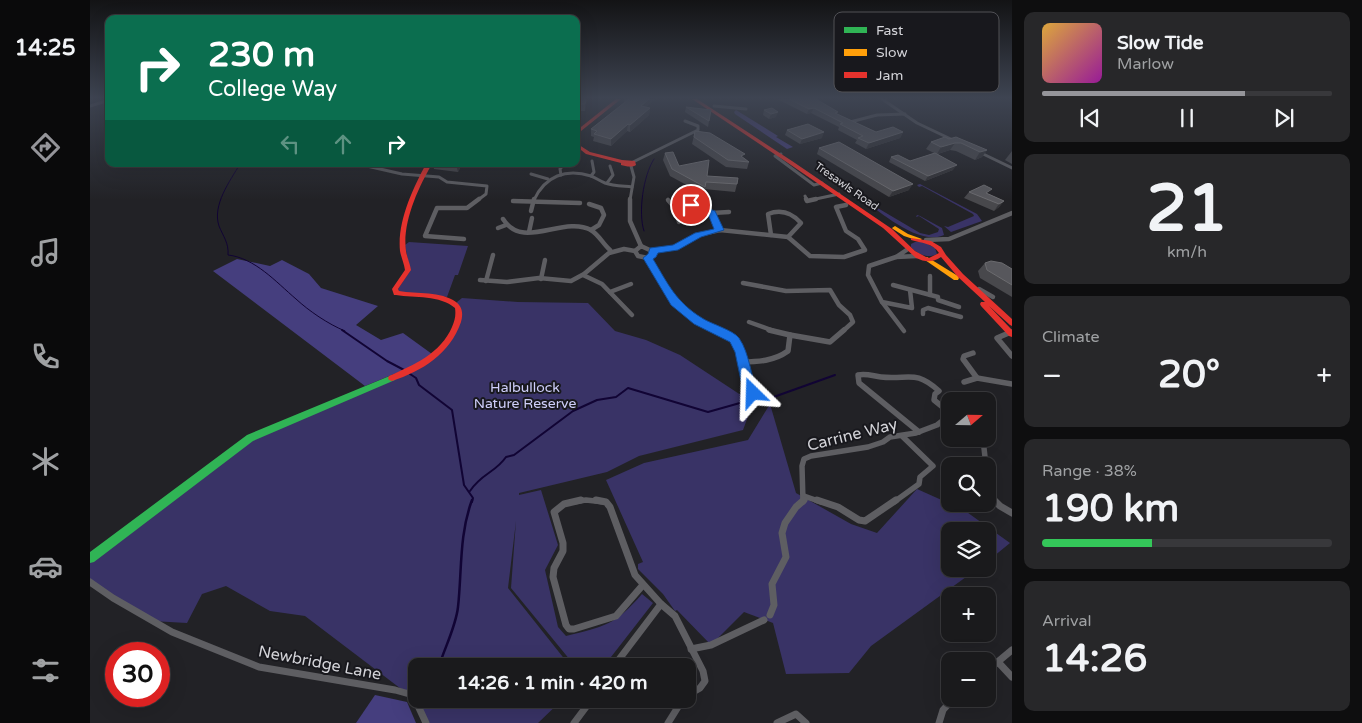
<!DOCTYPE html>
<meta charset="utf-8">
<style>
body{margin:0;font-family:"Varela Round",sans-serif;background:#272729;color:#f1f3f6;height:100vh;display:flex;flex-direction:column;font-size:19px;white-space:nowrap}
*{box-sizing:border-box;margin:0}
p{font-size:16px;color:#9fa1a3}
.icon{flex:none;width:28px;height:28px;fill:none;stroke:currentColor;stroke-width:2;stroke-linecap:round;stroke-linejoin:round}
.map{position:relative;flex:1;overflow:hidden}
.details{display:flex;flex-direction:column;gap:12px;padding:12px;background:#0e0e0f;width:350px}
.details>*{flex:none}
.guide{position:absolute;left:15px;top:15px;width:475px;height:152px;border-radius:10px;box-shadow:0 5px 20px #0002,0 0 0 1px #38383b;background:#0b6e4f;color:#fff;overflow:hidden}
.needle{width:32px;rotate:70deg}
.buttons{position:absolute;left:851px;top:392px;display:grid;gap:10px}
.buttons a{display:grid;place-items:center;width:55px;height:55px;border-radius:10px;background:#1a1a1c;box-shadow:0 5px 20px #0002,0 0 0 1px #38383b;font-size:25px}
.speed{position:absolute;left:15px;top:642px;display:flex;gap:10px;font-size:25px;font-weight:700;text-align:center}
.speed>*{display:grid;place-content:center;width:65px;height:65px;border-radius:50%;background:#1a1a1c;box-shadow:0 5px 20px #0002,0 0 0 1px #38383b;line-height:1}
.speed .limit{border:8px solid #d22;background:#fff;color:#111}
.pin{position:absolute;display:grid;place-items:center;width:42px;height:42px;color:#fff;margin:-21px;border:2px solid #fff;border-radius:50%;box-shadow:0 1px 5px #0007}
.me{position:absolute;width:55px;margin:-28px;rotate:338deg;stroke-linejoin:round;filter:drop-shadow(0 0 4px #0008)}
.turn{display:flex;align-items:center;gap:18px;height:105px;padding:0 20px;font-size:22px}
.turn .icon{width:65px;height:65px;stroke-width:2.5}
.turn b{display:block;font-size:35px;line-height:42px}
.lanes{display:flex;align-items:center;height:48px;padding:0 20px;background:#0003;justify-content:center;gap:25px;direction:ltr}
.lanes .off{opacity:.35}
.big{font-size:38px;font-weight:700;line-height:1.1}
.details .widget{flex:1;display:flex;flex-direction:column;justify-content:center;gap:8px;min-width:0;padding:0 18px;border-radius:10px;background:#272729}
.details .dial{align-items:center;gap:0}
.dial b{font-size:65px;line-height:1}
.song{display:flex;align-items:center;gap:15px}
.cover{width:60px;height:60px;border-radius:8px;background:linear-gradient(135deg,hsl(40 70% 55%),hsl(300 70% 35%))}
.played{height:5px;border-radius:2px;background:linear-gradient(90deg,#95959a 70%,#38383b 70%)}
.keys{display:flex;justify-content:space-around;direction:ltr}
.heat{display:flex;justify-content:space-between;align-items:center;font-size:28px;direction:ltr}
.charge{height:8px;border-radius:4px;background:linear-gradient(90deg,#34c759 38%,#38383b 0)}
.trip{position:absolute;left:318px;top:658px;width:288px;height:50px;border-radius:10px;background:#1a1a1c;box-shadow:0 5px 20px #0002,0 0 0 1px #38383b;font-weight:700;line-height:50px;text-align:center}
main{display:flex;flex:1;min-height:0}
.menu{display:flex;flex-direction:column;width:90px;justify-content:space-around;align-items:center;background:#0a0a0b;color:#9fa1a3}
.menu .icon{width:35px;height:35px}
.menu .current{color:#95959a}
.menu b{font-size:22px;color:#f1f3f6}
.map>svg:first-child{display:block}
</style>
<main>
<nav class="menu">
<b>14:25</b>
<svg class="icon current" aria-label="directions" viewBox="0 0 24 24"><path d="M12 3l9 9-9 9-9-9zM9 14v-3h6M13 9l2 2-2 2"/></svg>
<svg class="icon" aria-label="music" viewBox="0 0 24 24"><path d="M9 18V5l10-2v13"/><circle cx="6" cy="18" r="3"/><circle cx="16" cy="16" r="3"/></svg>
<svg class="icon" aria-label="phone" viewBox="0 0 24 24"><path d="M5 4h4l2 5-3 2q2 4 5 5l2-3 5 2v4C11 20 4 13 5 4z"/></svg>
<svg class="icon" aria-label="climate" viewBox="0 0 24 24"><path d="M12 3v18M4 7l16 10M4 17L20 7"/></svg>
<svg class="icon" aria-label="car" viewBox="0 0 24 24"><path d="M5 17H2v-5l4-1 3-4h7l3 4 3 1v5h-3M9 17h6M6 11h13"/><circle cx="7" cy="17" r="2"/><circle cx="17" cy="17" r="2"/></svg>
<svg class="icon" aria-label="filters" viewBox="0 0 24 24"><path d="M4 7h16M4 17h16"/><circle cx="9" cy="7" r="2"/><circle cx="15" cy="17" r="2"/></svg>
</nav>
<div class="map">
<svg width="922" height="723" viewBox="0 0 922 723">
<rect width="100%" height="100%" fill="#222226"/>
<g fill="#393366">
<path d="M830 184 887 214 892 221 861 232 854 226 858 227 884 216 883 214 832 186 829 187 827 185Z"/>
<path d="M769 197 830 233 839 235 848 232 849 229 829 216 826 217 827 215 830 216 852 228 854 235C829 247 788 210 769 197Z"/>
<path d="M319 242 378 246 368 275H365L357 297 309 292 308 289 320 271 315 245Z"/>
<path d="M825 242H834L845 248 847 254C838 259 827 254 821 247V244Z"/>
<path d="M372 298 428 302 498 303 525 331 556 340 590 355 663 403 653 430 549 456 517 472 429 493V495L451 490 468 545 455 570 468 627 476 636C515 626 524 626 552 594L563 603 514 666H485L421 588 426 521 418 588 480 666H326V699H473L448 723H338L327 701 215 616 180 611 136 586 112 594 97 623 62 621 0 581V558L160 438 338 362 366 331 367 302Z"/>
<path d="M680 404 706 493 761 524 787 533 827 489 874 510 920 543 898 561V531H860V569H887L781 646 759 673 696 674 683 623 654 612 621 645 587 610 585 611 573 594 548 569V564L553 562 516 480 554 463 658 440Z"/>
</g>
<g fill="#453e7e">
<path d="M646 110 688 136 686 137 703 147 697 149 645 114 644 112Z"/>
<path d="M147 259 180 266 192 260 219 274 231 288 288 306 266 325 291 340 313 333 342 354 333 362 275 386 123 271Z"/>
<path d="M285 695 317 702 326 723H266Z"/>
</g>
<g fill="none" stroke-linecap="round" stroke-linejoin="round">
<g stroke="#110434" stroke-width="1">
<path d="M150 164C140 181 122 205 129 226 133 236 139 243 138 255 165 258 186 282 206 299 219 311 238 324 255 331"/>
<path d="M554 231C548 213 553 176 564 159"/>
</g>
<g stroke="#110434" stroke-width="2">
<path d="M252 330 297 361 316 371"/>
<path d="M320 374 326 378 329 385 362 410 374 485 383 498 382 502"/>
<path d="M380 491C392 473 405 473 416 457L424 455 483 411 507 400 526 397 538 388 618 412 657 401 678 399 745 375"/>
</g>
<path stroke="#110434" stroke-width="2.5" d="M349 666C355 647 366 626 368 607 372 571 369 535 382 500"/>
<g stroke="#5e5e62" stroke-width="3">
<path d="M792 99 827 123 865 141"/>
<path d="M0 106 19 100"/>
<path d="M624 106 656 109"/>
<path d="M760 122 787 115 815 114"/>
<path d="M889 152 922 168"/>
<path d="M691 154 685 156 724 185 732 183"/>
<path d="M543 162 608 130V126L595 121"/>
<path d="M268 164 312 174 349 177 357 182 397 186 396 194 388 200"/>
<path d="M441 174 458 179"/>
<path d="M471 175 470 169 474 164"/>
<path d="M501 176 504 172 502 161"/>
<path d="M517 183 523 175 520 166"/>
<path d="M715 196 717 200"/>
<path d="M444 200C455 176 476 168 501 176 506 178 510 181 515 183 523 186 533 186 542 187"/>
<path d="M540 200 544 177 541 166"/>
<path d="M721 200 749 194"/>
</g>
<g stroke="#5e5e62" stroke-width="4.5">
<path d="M540 199V221L551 246"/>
<path d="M716 199 717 201 726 199"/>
<path d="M578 200 585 208"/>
<path d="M423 201 490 203"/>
<path d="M499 204 511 208 514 215 509 225 501 230"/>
<path d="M441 211 444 199"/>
<path d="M413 219C433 251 473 215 501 230 509 235 513 244 520 250"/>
<path d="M589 222 585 208 604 205 622 213"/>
<path d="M408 228 416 225"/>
<path d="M630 230 622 213 639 212"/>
<path d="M439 232 442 218"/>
<path d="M681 235 678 214C691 209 702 213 711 223L698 237"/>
<path d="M374 239 335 236 347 208H377L389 199"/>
<path d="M836 240 859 239 922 213"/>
<path d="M551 246 564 252 563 255 558 258 548 256 545 251Z"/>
<path d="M818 249 806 257 827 256"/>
<path d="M563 250 585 248 608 235 630 230 698 237 720 256 754 257 775 250 768 239 756 231 746 207 756 205"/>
<path d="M806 257 779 266 778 275 792 302 822 308 820 290"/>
<path d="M558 258 584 302 608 321 628 331"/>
<path d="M493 275 512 284 542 315"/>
<path d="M840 276V295"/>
<path d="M451 279 455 260"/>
<path d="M390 280 417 282 449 278 481 281 494 274 519 253 534 249 545 251"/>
<path d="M396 281 403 255"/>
<path d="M653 283 696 291 740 290 749 305 760 315 763 322 753 331"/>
<path d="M803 285 848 297V300L869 307"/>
<path d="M889 289 903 297"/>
<path d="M520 292 541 284"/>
<path d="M792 302 814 331"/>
<path d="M833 314V310L838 308 871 317"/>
<path d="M659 322 684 331"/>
</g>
<g stroke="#5e5e62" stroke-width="5.5">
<path d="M626 330C631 332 640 335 644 339 652 348 656 380 663 393"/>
<path d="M679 330 700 335"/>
<path d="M921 332 907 338 922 356"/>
<path d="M883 353 874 356 873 359 887 378"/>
<path d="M652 362C668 362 684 361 698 351L700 335 740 342 754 330"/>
<path d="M874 382 887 378 922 384"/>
<path d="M829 432 769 383 768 375C776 373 783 376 791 377 819 380 825 369 849 391L845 394 844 400 860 413"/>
<path d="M893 439 896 466"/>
<path d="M898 476 901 495 905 502"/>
<path d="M714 496 731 502"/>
<path d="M483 502 496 500 514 502"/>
<path d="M713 502 712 466 714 459 721 456 778 447 793 442 800 437 826 433 847 425 860 415"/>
<path d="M804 502 829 484 830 477 843 466 812 436"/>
</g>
<g stroke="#5e5e62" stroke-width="7">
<path d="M491 500 474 504 464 512 473 543V551L464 568 463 577 476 625 479 629H484L526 616 552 586"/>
<path d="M506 500 516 502 520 507 545 575 571 604"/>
<path d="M727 500 748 507 769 520 775 521 806 500"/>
<path d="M904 500 910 506 922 513"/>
<path d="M0 582 23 598 82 632 169 667 305 690 323 695 336 723"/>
<path d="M680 615 684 605 682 584 696 557 692 533 695 523 706 507 714 500"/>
<path d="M601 649 621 645 674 620"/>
<path d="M908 662 922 677"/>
<path d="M524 666 571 604 585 616 613 671 615 681 610 688 596 696"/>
<path d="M898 670 922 650"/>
<path d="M484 723 502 699"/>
<path d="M578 723 593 699"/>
<path d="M687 723 706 714 716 723"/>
<path d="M849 723 853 710 863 699"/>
</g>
<path fill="#30b455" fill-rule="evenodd" d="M302 375 305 376 306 378 305 380 163 441 4 562 0 563V552L157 435Z"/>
<g fill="#ff9f0a" fill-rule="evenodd">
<path d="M805 226 818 234 832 239 829 241 814 236 803 229 802 228Z"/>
<path d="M837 257 868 276 869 278 868 280H864L835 260 834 259Z"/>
</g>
<g fill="#e5322d" fill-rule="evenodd">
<path d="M526 99H531L486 135V131Z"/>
<path d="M602 99H607L702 161 802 229 825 251 836 257 839 258 849 253C843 243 831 243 821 240V238L841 241 851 247 856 255 873 274 922 319V326L920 325 899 306 922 330V337L919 336 891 306 890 304 891 302H895L868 277 851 257C842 263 835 262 826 258L793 228 698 163Z"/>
<path d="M486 143 500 152 532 160 545 161 546 165C542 168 535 166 531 165V163L496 154 486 146Z"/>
<path d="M336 164H342C328 188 312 223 316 251 317 257 320 264 321 270L308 289 309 291C327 294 351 291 366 302 373 307 373 315 371 322 360 354 332 371 302 381L299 380 298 378 299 376C324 365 351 353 362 327 365 320 366 315 365 308 350 295 325 298 306 295H304L302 289 315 270C314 263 311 257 310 251 307 222 323 188 336 164Z"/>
</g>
</g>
<g fill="#48484c">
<path d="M486 99H497L495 111H486Z"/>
<path d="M534 99H565L556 107 560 108 559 115 540 132 537 131 521 146 503 141 504 137 501 136V129L535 102H534Z"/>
<path d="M687 99H726L747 114 786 132H813L810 138 776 149 765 143 767 140 748 130 749 127 721 113 717 114Z"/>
<path d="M596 107 621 110 618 127 595 112Z"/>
<path d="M674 110 686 117 679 119 673 115Z"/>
<path d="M697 130 732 138 710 144 695 135Z"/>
<path d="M605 131 659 162 657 169 636 167 602 144Z"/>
<path d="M859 139 897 150 892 157 885 160 866 151 860 150 848 154 863 170 835 181 799 162 801 157 820 161 844 153 836 149 841 142Z"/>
<path d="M729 148 819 190 799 197 727 154Z"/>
<path d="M922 151V164L915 160Z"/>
<path d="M575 153 589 166 617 176 647 184 645 192 614 189 613 194 580 176 573 160Z"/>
<path d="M343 164H372L368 172 344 169Z"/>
<path d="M879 192 899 194 914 201 909 207 904 211 874 198Z"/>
<path d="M895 263 922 269V297L890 278 888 271Z"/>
</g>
<g fill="#333337">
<path d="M496 99H497V102L495 111V104Z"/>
<path d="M559 99H565L550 113 551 106Z"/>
<path d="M560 108 559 115 540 132V125Z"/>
<path d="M724 108 721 113 717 114 719 109Z"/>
<path d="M688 112 686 117 679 119 681 114Z"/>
<path d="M538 124 537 131 521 146V139Z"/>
<path d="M734 132 732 138 710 144 712 139Z"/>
<path d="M813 132 810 138 776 149 779 143Z"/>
<path d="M865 143 860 150 847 154 851 147Z"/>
<path d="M897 150 892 157 885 160 890 152Z"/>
<path d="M367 164H372L368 172 366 165Z"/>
<path d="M867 165 863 170 835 181 838 176Z"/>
<path d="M823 184 819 190 799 197 803 191Z"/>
<path d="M914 201 909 207 904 211 909 204Z"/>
</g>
<g fill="#57575c" stroke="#6b6b6f">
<path d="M486 99H496L495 104H486Z"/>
<path d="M539 99H559L551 106 560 108 540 125 538 124 521 139 504 134 507 131 501 129Z"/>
<path d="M699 99H726L748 112 745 113 786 132 803 127 813 132 779 143 768 138 773 136 750 124 753 123 724 108 719 109Z"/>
<path d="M596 107 621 110 619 121Z"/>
<path d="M682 108 688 112 681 114 674 110Z"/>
<path d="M718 124 734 132 712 139 697 130Z"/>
<path d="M605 131 620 133 655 154 651 156 659 162 638 160 604 137Z"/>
<path d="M855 137 859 139 866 137 897 150 890 152 871 143H865L851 147 841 142Z"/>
<path d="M749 142 823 184 803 191 729 148Z"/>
<path d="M583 152 589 166 619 160 617 176 648 178 647 184 616 182 615 187 582 169 575 153Z"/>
<path d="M845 153 867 165 838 176 801 157 808 155 820 161Z"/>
<path d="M894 185 902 189 896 193 914 201 909 204 879 192Z"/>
<path d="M901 261 912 263 922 269V285L897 270 895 263Z"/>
</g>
<linearGradient id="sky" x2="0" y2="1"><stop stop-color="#131315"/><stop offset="0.49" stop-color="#3e4452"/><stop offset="1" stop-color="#3e4452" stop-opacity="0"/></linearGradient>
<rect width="922" height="200" fill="url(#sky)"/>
<path fill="#1a73e8" stroke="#114b97" d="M598 203H604L625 211 634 230 611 237 588 250 568 253 566 257 563 259C578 284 586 302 612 318 621 324 643 330 649 338 660 354 660 376 669 393L667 396H659L651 381 645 352 640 342 604 324 581 305 553 258 558 254 560 248 583 245 605 233 624 229 618 214 598 207Z"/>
<g text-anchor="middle" stroke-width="4" stroke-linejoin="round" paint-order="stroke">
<g font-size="11" fill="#d3d3d8" stroke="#18181d">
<text transform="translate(757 186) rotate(35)" y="4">Tresawls Road</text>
</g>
<g font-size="14" fill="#cecef9" stroke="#18181d">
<text x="435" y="392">Halbullock<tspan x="435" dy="16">Nature Reserve</tspan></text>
</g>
<g font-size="16" fill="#d3d3d8" stroke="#18181d">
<text transform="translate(762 434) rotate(-14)" y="6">Carrine Way</text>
<text transform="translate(230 662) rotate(11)" y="6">Newbridge Lane</text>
</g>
</g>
<rect x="744" y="12" width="165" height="80" rx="8" fill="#18181d" stroke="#505055" stroke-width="1"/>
<rect x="754" y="27" width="23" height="6" fill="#30b455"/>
<rect x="754" y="49" width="23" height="7" fill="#ff9f0a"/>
<rect x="754" y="72" width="23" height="6" fill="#e5322d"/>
<g font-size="14" fill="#d3d3d8">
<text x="786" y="35">Fast</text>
<text x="786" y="57">Slow</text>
<text x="786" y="80">Jam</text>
</g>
</svg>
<div class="buttons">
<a><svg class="needle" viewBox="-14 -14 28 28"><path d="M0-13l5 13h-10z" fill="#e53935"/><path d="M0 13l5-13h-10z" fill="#9fa1a3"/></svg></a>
<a><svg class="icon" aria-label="search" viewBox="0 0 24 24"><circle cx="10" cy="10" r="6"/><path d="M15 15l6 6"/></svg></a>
<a><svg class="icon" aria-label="layers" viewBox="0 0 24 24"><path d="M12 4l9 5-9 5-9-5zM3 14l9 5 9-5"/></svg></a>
<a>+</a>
<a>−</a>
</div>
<div class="speed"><div class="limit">30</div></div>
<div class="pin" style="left:601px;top:205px;background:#d93025"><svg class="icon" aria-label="arrive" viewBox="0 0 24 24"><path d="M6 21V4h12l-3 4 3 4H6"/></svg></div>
<svg class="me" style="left:663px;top:393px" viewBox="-20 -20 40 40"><path d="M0-17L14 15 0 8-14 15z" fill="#1a73e8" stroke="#fff" stroke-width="4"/></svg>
<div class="trip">14:26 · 1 min · 420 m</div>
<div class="guide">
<div class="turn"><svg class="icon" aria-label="right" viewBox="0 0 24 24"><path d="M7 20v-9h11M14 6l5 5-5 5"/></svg><div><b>230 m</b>College Way</div></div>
<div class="lanes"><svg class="icon off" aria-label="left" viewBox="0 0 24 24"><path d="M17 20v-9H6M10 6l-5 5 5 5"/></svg><svg class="icon off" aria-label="ahead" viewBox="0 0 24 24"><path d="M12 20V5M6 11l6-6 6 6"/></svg><svg class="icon" aria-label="right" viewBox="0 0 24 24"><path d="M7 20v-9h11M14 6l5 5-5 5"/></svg></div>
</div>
</div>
<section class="details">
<div class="widget">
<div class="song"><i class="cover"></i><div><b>Slow Tide</b><p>Marlow</p></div></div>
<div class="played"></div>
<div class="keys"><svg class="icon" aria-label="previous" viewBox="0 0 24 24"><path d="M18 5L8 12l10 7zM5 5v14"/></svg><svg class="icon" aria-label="pause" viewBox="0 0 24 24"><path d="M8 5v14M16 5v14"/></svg><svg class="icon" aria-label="next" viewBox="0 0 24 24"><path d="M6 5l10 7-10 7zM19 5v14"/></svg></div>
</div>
<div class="widget dial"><b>21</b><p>km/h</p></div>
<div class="widget"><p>Climate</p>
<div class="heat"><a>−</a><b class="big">20°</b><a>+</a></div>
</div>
<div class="widget"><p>Range · 38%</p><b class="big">190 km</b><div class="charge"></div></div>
<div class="widget"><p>Arrival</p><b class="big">14:26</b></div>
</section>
</main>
